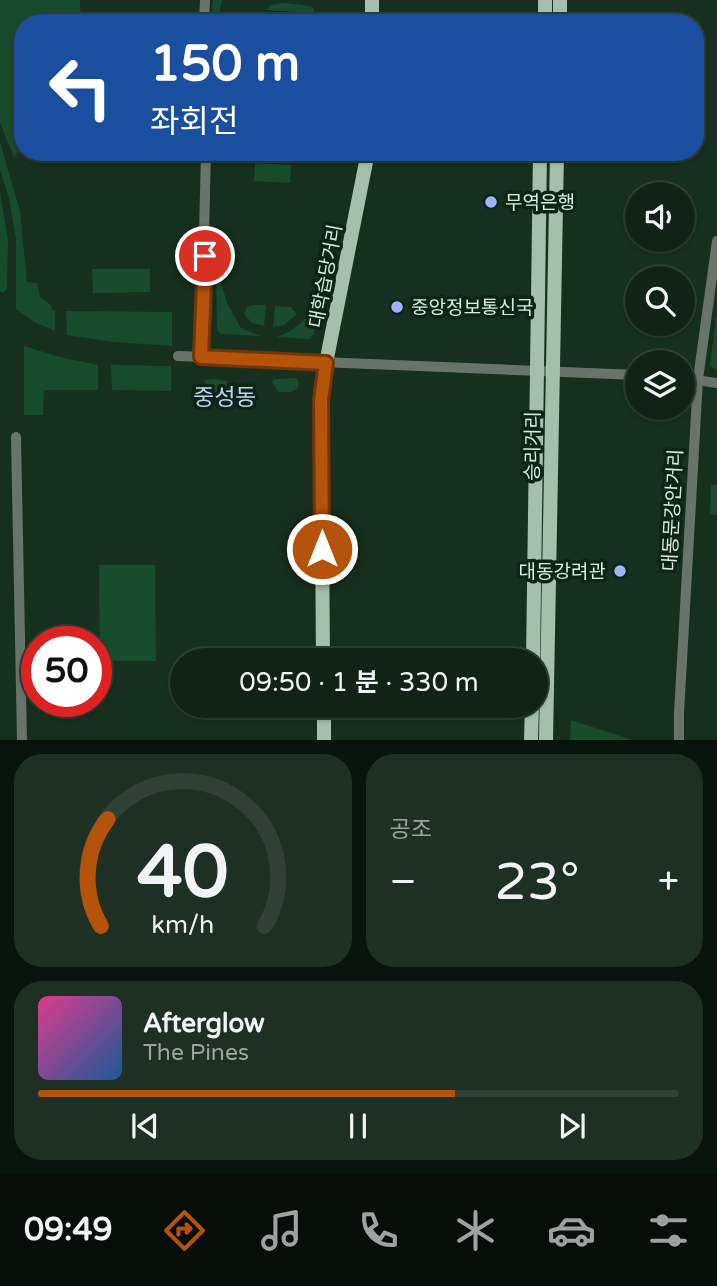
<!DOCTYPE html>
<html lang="ko">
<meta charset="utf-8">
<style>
body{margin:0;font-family:"Varela Round","Noto Sans KR",sans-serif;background:#1e2f24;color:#f1f3f6;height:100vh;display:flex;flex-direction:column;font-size:26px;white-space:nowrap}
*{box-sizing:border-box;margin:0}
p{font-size:23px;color:#9ca4a1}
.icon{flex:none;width:38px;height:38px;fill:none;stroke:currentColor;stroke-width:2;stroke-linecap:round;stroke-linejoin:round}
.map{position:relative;height:740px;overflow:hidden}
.details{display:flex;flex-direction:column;gap:14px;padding:14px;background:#09130d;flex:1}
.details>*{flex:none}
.top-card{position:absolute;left:14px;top:14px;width:690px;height:147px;border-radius:28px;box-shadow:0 2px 5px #0004,0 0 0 2px #304036;background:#1a4fa0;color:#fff;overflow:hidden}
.fabs{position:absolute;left:625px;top:182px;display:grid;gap:14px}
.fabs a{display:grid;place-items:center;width:70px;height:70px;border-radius:50%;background:#112317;box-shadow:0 2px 5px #0004,0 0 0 2px #304036;font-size:35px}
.speed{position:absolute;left:21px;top:626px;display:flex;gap:14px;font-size:35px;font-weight:700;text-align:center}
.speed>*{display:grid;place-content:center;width:91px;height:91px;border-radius:50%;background:#112317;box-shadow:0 2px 5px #0004,0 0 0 2px #304036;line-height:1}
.speed .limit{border:10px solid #d22;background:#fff;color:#111}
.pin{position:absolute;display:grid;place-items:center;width:60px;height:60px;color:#fff;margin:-30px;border:4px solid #fff;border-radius:50%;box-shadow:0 2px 7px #0007}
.me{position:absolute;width:77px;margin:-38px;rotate:0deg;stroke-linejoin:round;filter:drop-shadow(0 0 5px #0008)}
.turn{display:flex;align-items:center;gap:24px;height:147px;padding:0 21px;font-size:32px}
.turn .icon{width:91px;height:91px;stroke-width:2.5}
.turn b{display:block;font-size:49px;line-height:60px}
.big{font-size:52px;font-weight:600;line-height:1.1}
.details .tile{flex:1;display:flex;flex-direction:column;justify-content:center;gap:10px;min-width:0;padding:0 24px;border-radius:28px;background:#1e2f24}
.details .dial{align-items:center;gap:0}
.dial svg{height:182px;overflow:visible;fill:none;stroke:#304036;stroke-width:7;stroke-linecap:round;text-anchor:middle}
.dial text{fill:#f1f3f6;stroke:none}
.song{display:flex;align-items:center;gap:21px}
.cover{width:84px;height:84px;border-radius:10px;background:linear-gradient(135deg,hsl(330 70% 55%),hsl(210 70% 35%))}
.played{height:7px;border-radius:4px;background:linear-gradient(90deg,#b45309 65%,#304036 65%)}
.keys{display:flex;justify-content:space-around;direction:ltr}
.heat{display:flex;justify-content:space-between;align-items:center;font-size:38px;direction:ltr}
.details .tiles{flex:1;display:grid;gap:14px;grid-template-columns:1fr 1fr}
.tile:last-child{grid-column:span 2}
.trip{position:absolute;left:170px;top:648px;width:378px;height:70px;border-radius:35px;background:#112317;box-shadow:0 2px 5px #0004,0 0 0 2px #304036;font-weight:600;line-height:70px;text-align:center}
.menu{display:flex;height:112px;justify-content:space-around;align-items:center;background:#070e09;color:#9ca4a1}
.menu .icon{width:49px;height:49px}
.menu .on{color:#b45309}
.menu b{font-size:32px;color:#f1f3f6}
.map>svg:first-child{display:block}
</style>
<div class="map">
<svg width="717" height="740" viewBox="0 0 717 740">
<rect width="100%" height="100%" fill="#172f1f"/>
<g fill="#164c2b">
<path d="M0 0H80L81 23H23V147L14 157 0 123Z"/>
<path d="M213 0H222L217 23H211Z"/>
<path d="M285 3 310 6 314 9V23H310V13L267 10 271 5Z"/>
<path d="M0 142 20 211 27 282 37 283 40 297 51 305 52 310 55 311V331L34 322 16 309V239L9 198 0 169Z"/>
<path d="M255 163 291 165 290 183 254 181Z"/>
<path d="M0 193 8 240 7 289 3 293 0 291Z"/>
<path d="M333 226 336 228 314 334 309 339 277 337C329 319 318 268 333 226Z"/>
<path d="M216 266 227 303 241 328 261 336 221 334 217 330Z"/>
<path d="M92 269H150V292L93 293Z"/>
<path d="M253 305H266L264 326 252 323 244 314 247 307Z"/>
<path d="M275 306 291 307 297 314 284 325 273 327Z"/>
<path d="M717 310V371L710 365Z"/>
<path d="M66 311 172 312V346L113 342 67 335Z"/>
<path d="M24 346 60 357 98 365V390H44L43 415H24Z"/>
<path d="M111 365 171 366V391L112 390Z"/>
<path d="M297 378 299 384 297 389 291 392H279L272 382 274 379Z"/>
<path d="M214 379 227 381V392L218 399 204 396 205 380Z"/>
<path d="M711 485H717V515L710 514Z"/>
<path d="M99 565H155L156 661H100Z"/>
<path d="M571 720 632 740H570Z"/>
</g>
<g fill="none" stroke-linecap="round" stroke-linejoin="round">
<g stroke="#68746b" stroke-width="10">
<path d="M204 23 205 0"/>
<path d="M178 356 637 375"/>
<path d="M201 357 206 152"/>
<path d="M682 378 717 383"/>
<path d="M16 437 22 740"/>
<path d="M679 740V713L698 379 717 241"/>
</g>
<g stroke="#a6bfac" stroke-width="14">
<path d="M372 23V0"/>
<path d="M545 23V0"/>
<path d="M560 23V0"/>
<path d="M323 660 321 400 326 363 368 152"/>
<path d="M533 660 540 152"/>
<path d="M324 705V740"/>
<path d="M531 740 532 705"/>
<path d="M546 740 557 152"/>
</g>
</g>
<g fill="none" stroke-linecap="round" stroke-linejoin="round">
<g stroke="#753606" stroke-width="18">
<path id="route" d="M205 256 201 357 326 363 321 400 322 549"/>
</g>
<use href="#route" stroke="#b45309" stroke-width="12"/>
</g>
<g fill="#a1b3fd" stroke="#0d2515" stroke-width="2.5">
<circle cx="491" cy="202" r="7"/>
<circle cx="397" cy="307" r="7"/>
<circle cx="620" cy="571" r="7"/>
</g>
<g text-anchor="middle" stroke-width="7" stroke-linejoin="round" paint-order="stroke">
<g font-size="19" fill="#dceadf" stroke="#0d2515" text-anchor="start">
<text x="505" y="209">무역은행</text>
<text x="411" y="314">중앙정보통신국</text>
<text x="606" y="578" text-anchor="end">대동강려관</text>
</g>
<g font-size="19" fill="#dceadf" stroke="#0d2515">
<text transform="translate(325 276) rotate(-79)" y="7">대학습당거리</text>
<text transform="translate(532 446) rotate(-89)" y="7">승리거리</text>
<text transform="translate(672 510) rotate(-87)" y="7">대동문강안거리</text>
</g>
<g font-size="23" fill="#c5d0fa" stroke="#0d2515">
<text x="225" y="405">중성동</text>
</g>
</g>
</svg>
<div class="fabs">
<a><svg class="icon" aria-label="sound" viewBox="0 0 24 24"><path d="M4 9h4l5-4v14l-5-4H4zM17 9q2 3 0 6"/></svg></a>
<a><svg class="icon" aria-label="search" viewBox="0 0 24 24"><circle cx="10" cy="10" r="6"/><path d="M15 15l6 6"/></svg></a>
<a><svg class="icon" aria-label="layers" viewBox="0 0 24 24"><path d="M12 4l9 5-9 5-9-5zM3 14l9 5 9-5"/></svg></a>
</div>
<div class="speed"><div class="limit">50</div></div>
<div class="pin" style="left:205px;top:256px;background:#d93025"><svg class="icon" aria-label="arrive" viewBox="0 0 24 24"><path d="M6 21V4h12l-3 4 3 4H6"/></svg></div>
<svg class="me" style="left:322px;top:549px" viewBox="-20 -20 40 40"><circle r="17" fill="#b45309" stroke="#fff" stroke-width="3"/><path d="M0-11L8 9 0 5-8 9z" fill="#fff"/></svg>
<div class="trip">09:50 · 1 분 · 330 m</div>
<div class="top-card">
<div class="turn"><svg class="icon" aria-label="left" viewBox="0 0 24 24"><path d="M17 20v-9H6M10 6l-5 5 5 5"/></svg><div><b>150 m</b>좌회전</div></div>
</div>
</div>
<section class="details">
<div class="tiles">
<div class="tile dial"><svg viewBox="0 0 100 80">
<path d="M14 69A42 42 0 1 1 86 69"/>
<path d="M14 69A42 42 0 0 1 17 22" stroke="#b45309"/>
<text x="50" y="56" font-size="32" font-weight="700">40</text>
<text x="50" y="72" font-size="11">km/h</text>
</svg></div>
<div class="tile"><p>공조</p>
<div class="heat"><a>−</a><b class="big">23°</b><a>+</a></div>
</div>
<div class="tile">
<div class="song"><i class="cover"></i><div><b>Afterglow</b><p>The Pines</p></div></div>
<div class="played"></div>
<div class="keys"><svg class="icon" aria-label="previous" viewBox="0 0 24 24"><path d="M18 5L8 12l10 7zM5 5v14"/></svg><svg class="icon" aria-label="pause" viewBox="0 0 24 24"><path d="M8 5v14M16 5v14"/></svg><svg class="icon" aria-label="next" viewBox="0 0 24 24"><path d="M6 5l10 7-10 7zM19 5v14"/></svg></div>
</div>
</div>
</section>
<nav class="menu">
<b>09:49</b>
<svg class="icon on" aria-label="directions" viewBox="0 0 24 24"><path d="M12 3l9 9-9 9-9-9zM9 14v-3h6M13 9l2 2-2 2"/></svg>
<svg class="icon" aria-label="music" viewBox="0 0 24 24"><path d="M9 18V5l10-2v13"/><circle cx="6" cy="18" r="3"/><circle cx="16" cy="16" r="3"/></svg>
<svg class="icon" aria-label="phone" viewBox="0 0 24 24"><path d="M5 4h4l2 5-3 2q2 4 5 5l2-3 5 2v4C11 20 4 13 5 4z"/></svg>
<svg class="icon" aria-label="climate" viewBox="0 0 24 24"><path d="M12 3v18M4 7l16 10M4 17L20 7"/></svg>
<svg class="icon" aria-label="car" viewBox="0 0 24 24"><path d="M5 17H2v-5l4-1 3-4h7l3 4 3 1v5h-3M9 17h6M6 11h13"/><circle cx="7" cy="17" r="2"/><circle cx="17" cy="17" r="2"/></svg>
<svg class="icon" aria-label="filters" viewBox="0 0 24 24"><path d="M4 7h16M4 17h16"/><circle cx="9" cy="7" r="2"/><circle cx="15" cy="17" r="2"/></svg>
</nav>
